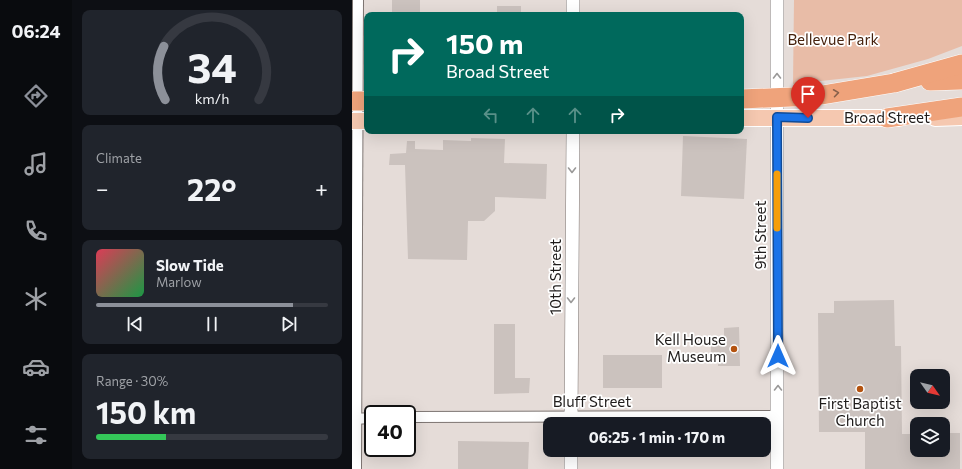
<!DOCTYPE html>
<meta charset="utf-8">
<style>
body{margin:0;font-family:Commissioner,sans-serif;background:#20242c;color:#f1f3f6;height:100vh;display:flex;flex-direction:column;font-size:15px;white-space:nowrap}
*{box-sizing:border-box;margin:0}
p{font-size:13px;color:#9ea1a6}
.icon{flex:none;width:22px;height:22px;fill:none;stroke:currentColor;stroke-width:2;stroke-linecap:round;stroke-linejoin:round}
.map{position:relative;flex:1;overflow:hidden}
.panel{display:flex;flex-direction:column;gap:10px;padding:10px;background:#0d0f14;width:280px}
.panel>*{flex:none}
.hud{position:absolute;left:12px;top:12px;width:380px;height:122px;border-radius:8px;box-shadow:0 4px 16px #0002;background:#00695c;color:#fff;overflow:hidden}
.needle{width:26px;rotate:124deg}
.buttons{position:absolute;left:558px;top:369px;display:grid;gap:8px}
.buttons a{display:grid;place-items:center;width:40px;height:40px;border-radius:8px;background:#171b24;box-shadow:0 4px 16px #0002;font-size:20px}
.speed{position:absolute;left:12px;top:405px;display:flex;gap:8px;font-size:20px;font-weight:700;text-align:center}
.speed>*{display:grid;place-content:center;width:52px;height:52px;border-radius:50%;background:#171b24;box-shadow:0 4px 16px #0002;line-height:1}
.speed .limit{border:2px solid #111;border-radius:6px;background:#fff;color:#111}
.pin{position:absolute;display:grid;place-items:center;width:34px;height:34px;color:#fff;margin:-41px -17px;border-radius:50% 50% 50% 0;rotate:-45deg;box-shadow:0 0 4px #0007}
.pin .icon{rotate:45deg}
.me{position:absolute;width:44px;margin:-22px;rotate:0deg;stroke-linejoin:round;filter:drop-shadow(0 0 3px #0008)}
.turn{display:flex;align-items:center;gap:14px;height:84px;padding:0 16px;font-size:18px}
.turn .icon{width:52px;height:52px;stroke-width:2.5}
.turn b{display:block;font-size:28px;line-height:34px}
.lanes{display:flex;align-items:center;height:38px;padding:0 16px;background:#0003;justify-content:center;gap:20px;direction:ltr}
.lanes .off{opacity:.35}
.big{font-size:30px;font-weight:700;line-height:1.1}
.panel .tile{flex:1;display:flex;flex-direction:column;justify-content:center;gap:6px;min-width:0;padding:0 14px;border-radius:8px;background:#20242c}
.panel .dial{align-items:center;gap:0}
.dial svg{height:104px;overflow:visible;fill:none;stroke:#363941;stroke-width:7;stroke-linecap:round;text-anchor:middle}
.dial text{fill:#f1f3f6;stroke:none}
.song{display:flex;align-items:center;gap:12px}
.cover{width:48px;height:48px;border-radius:6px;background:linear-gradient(135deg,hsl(350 70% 55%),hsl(140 70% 35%))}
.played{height:4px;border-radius:2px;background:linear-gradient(90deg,#8c9099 85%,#363941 85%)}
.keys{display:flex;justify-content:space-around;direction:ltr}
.heat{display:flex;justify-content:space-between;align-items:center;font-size:22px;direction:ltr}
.charge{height:6px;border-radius:3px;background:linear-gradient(90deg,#34c759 30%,#363941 0)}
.trip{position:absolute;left:191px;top:417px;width:228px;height:40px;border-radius:8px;background:#171b24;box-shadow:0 4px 16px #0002;font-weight:700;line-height:40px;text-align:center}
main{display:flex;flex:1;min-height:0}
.tabs{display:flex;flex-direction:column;width:72px;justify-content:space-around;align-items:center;background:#090b0e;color:#9ea1a6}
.tabs .icon{width:28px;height:28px}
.tabs .on{color:#8c9099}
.tabs b{font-size:18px;color:#f1f3f6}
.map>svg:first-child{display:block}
</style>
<main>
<nav class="tabs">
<b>06:24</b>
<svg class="icon on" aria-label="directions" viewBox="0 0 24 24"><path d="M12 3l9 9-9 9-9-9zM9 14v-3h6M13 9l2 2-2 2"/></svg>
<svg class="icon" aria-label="music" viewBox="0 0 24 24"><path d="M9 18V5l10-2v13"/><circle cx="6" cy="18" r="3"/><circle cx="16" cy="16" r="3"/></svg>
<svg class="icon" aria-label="phone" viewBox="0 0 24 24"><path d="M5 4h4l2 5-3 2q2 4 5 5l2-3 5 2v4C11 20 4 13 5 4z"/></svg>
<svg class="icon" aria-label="climate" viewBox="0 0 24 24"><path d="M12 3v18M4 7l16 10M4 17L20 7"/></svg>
<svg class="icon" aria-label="car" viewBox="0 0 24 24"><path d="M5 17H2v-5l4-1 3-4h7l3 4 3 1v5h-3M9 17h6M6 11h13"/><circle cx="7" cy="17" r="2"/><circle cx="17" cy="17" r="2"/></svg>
<svg class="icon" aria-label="filters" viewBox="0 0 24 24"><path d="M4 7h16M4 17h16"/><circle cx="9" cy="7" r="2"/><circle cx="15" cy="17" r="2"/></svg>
</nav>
<section class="panel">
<div class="tile dial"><svg viewBox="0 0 100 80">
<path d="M14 69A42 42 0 1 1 86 69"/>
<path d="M14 69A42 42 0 0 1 13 28" stroke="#8c9099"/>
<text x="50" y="56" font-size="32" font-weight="700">34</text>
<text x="50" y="72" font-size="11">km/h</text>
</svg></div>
<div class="tile"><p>Climate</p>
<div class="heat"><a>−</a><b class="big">22°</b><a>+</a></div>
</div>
<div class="tile">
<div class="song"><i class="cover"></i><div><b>Slow Tide</b><p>Marlow</p></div></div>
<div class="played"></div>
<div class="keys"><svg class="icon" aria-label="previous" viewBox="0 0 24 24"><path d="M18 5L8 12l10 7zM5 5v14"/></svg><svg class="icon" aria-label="pause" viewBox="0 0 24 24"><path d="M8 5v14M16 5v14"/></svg><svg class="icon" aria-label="next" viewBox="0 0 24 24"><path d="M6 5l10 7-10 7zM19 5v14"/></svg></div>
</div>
<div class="tile"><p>Range · 30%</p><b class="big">150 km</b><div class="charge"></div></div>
</section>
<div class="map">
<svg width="610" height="469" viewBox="0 0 610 469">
<rect width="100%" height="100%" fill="#e5dcd8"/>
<path fill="#e8bca7" d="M442 0H610V46L576 59 515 76 441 84Z"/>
<g fill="#cbc2be">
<rect x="40" y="0" width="28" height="13"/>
<rect x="145" y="6" width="24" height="9"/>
<path d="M331 136 395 139 392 199 329 196Z"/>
<path d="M119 138 153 139 152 163 195 164 194 199 143 197V211L132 221H116L115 260 56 259 53 165H37L38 154 54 153 55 141H63V149L91 150V140L119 141Z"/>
<path d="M542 300 543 346H549L550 434H565V450H591V433H608V469H513V432H467L466 313H482V301Z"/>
<path d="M142 324H163V378H178L177 393 142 394Z"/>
<path d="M387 327 388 366H366V360H359V343H366V337H372V328Z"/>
<rect x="251" y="355" width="59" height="33"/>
<path d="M106 441 177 442 176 469H106Z"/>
</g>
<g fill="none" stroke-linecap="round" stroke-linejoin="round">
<g stroke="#7d7572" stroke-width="12">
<g id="minor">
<path d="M55 417 426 416"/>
<path d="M0 419 21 418"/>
<path d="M4 469 6 0"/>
</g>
</g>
<g stroke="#7d7572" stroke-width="14">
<g id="tertiary">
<path d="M221 0V15"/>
<path d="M425 0V469"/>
<path d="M219 424 221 131"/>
<path d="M219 450V469"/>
</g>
</g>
<g stroke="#fff" stroke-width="18">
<g id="primary">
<path d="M389 118H547"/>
<path d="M583 118 610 117"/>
<path d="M0 121H15"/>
</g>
</g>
<g stroke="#fff" stroke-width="20">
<g id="motorway">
<path d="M578 81 610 80"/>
<path d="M542 83 610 64"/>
<path d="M535 118 610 107"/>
</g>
</g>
<use href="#minor" stroke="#fff" stroke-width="10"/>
<use href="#tertiary" stroke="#fff" stroke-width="13"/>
<use href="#primary" stroke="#f5c8b0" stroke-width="16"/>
<use href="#motorway" stroke="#efa37b" stroke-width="19"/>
<g stroke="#fff" stroke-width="20" stroke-linecap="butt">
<g id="motorway-bridge">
<path d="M389 99 464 96 542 83"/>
<path d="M0 101H15"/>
</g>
</g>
<use href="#motorway-bridge" stroke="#efa37b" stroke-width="19"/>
</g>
<defs><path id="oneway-chevron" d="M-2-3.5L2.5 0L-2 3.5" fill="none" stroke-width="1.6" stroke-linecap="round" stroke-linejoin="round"/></defs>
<g stroke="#9a9998">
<use href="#oneway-chevron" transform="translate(425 76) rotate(-90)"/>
<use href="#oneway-chevron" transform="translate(220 170) rotate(90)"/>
<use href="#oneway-chevron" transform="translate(219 300) rotate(90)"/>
<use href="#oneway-chevron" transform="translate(426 388) rotate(-90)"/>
</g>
<use stroke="#87604b" href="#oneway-chevron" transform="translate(484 93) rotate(-8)"/>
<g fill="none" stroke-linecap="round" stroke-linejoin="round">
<g stroke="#114b97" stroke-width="10">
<path id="route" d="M426 356 425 117 456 118"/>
</g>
<use href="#route" stroke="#1a73e8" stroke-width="7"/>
<path stroke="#f59e0b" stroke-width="7" d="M425 174V228"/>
</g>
<g fill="#b45310" stroke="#fff" stroke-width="1.5">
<circle cx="382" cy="349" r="4"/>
<circle cx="508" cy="389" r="4"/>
</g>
<g text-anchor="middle" stroke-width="3.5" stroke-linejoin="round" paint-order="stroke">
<g font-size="15" fill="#46220d" stroke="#fff">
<text x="481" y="45">Bellevue Park</text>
</g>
<g font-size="15" fill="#1f1c1b" stroke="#fff">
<text x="535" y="123">Broad Street</text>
<text transform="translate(409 235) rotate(-90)" y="5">9th Street</text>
<text transform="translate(204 277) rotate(-90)" y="5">10th Street</text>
<text x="240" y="407">Bluff Street</text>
</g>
<g font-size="15" fill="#1f1c1b" stroke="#fff" text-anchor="end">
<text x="374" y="345">Kell House<tspan x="374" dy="17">Museum</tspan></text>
<text x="508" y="409" text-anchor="middle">First Baptist<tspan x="508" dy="17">Church</tspan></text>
</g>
</g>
</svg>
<div class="buttons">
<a><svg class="needle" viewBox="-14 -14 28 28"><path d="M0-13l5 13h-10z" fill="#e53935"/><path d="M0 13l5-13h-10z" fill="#9ea1a6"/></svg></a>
<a><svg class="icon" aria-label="layers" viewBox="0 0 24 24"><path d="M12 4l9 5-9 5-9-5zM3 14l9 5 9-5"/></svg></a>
</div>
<div class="speed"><div class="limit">40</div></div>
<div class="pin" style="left:456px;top:118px;background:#d93025"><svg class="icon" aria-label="arrive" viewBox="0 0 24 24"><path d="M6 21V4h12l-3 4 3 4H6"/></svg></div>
<svg class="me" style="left:426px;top:356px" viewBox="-20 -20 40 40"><path d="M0-17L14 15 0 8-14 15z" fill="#1a73e8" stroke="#fff" stroke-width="4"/></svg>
<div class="trip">06:25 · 1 min · 170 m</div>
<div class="hud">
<div class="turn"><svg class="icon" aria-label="right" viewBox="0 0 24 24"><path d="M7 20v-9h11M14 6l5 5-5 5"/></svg><div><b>150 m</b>Broad Street</div></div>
<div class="lanes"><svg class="icon off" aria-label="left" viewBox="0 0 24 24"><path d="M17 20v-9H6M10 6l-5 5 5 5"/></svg><svg class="icon off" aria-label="ahead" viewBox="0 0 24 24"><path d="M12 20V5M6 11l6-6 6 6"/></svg><svg class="icon off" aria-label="ahead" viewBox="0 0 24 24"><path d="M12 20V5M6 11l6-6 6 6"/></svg><svg class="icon" aria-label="right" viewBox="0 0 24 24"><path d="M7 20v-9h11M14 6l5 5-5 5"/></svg></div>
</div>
</div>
</main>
